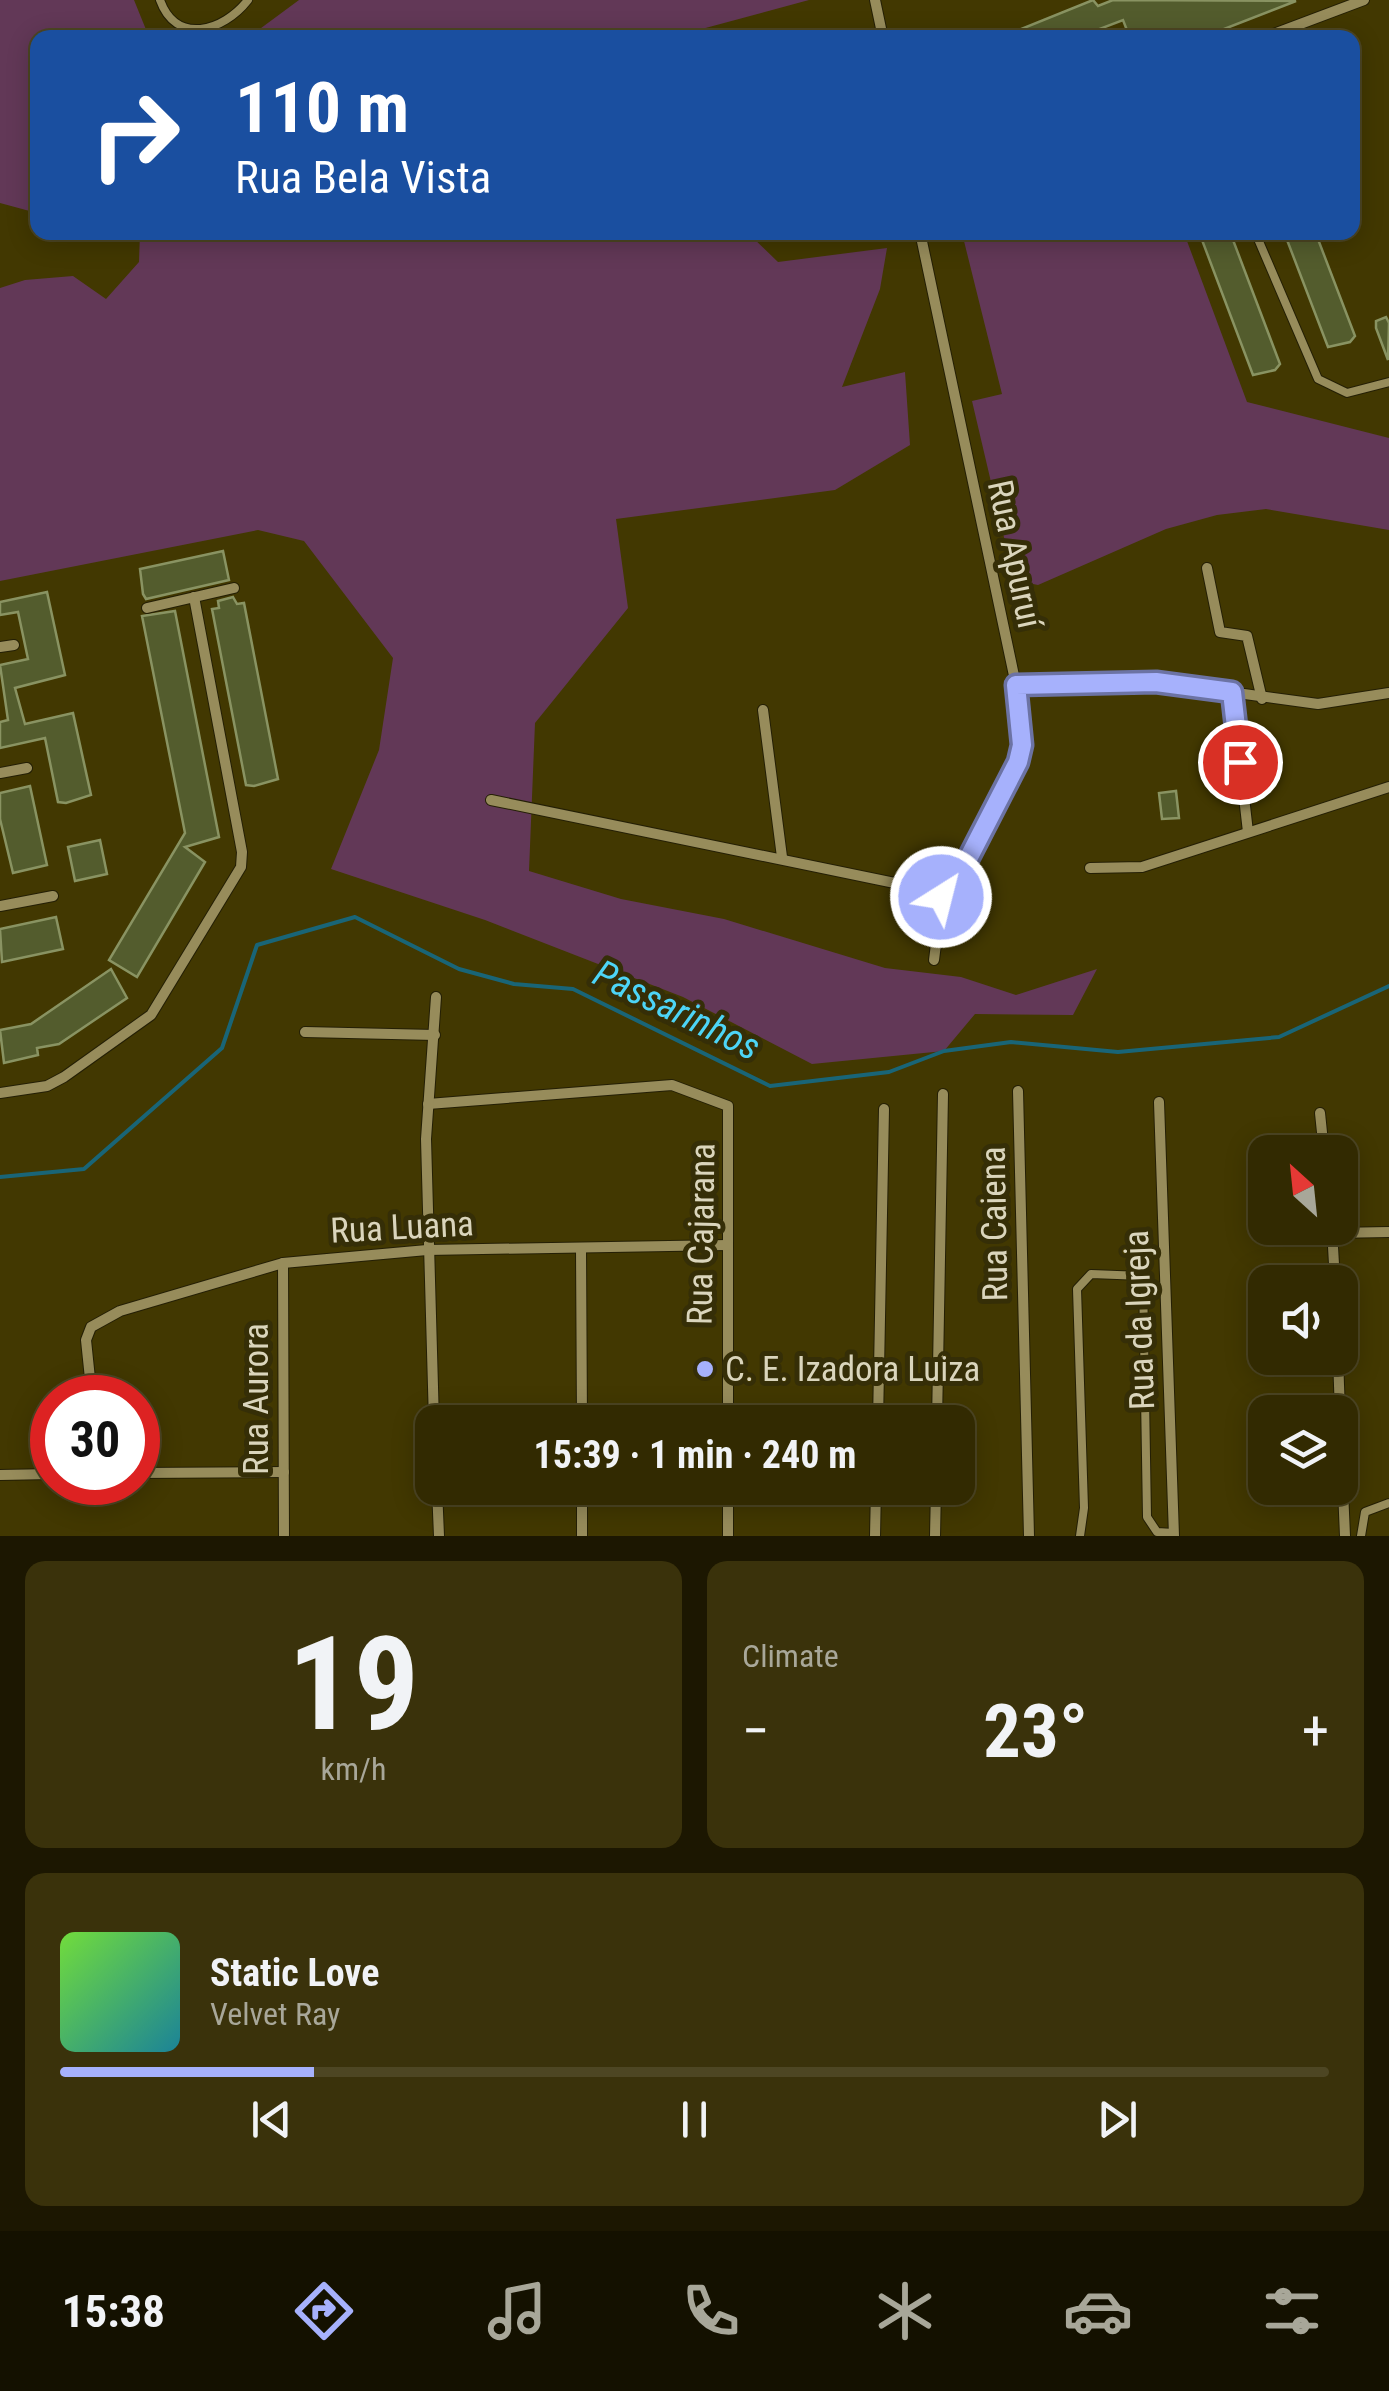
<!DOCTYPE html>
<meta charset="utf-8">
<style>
body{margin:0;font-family:"Roboto Condensed",sans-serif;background:#3a320b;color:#f1f3f6;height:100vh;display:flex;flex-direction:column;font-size:38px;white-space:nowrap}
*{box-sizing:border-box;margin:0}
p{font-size:32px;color:#a8a799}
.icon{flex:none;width:55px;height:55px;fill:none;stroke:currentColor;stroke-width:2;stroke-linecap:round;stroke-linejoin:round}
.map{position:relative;height:1536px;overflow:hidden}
.drawer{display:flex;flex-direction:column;gap:25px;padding:25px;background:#1c1701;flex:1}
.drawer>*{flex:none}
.top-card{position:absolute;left:30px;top:30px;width:1330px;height:210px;border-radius:20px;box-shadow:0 5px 25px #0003,0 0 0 2px #4d4623;background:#1a4fa0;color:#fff;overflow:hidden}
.needle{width:65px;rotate:333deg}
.tools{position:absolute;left:1248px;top:1135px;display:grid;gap:20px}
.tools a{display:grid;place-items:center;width:110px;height:110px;border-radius:20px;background:#322a01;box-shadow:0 5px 25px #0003,0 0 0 2px #4d4623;font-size:50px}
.speed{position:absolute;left:30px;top:1375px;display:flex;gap:20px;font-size:50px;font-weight:700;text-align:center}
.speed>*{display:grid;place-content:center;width:130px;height:130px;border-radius:50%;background:#322a01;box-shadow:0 5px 25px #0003,0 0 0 2px #4d4623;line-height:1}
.speed .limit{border:15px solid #d22;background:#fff;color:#111}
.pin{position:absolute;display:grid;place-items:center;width:85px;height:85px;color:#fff;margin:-42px;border:5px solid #fff;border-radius:50%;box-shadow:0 2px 10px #0007}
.me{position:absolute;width:110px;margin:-55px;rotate:36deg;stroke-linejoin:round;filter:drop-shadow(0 0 8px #0008)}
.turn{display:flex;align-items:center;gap:35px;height:210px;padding:0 40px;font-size:45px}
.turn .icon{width:130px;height:130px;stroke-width:2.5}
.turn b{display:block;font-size:70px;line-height:85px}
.big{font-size:75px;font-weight:700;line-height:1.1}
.drawer .widget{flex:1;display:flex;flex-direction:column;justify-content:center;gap:15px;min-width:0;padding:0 35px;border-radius:20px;background:#3a320b}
.drawer .dial{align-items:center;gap:0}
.dial b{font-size:130px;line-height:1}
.song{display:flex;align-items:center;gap:30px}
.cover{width:120px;height:120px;border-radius:15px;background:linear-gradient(135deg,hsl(100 70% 55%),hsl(190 70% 35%))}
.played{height:10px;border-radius:5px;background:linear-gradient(90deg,#a6b1fc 20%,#4d4623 20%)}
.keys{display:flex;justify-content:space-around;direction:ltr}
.heat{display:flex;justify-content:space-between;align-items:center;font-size:55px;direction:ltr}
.drawer .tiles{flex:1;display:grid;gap:25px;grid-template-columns:1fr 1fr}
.widget:last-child{grid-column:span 2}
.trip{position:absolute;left:415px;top:1405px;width:560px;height:100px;border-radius:20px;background:#322a01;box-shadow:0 5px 25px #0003,0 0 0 2px #4d4623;font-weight:700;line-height:100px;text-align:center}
.dock{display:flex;height:160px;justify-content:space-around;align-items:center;background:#141100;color:#a8a799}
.dock .icon{width:70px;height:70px}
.dock .active{color:#a6b1fc}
.dock b{font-size:45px;color:#f1f3f6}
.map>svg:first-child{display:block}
</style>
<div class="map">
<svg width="1389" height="1536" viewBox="0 0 1389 1536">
<rect width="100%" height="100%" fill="#423801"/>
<g fill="#623857">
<path d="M0 0H134L149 37 38 38 37 213 0 203Z"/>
<path d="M299 0H809L672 37H249Z"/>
<path d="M140 232H747L778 262 887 248 880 289 842 387 905 372 910 445 835 490 616 519 628 608 535 723 529 871 621 899 724 919 885 968 961 977 1016 995 1097 969 1073 1015 975 1014 944 1051 812 1064 683 997 485 920 331 869 379 750 393 658 304 541 258 530 0 581V288L25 280 73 276 106 299 139 262Z"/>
<path d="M962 233H1184L1247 402 1389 438V530L1266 509 1217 515 1166 529 1038 585 1014 580 972 401 1002 394Z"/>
</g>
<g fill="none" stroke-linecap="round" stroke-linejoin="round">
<path stroke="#196577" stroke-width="4" d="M0 1177 84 1169 222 1048 257 945 355 917 459 969 514 984 573 989 770 1086 889 1072 944 1051 1011 1042 1118 1052 1279 1037 1389 986"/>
</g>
<g fill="#535c2d" stroke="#899362" stroke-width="2.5">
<path d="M1093 0 1098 6 1113 0 1296 1 1201 38H1130L1123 20 1076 38H999Z"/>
<path d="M1199 232H1230L1280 364 1275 370 1253 375Z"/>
<path d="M1284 232 1316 234 1355 336 1350 342 1328 347Z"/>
<path d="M1386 317 1389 323 1388 360 1376 328V321Z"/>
<path d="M223 551 229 580 146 599 143 594 140 569Z"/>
<path d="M47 592 65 675 15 688 25 724 73 713 91 795 66 803 58 802 45 738 0 748V722L8 720 0 665 28 659 18 612 0 615V602Z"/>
<path d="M233 597 237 604 244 603 278 779 254 786 246 785 212 609 219 608 218 601Z"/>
<path d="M175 611 219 837 185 847 205 862 137 977 109 960 185 833 142 616Z"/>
<path d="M30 786 47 865 13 873 0 819V793Z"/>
<path d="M1176 791 1179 818 1162 819 1159 793Z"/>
<path d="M100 840 107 874 75 881 68 847Z"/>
<path d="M56 917 63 949 2 962 0 929Z"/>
<path d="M111 969 127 998 59 1044 37 1048 38 1055 4 1063 0 1030 31 1024Z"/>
</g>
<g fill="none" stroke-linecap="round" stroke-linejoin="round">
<g stroke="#241f05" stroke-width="10">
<g id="lane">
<path d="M160 0C176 45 223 32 248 0"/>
<path d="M1255 232 1318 379 1347 393 1389 382"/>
<path d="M1080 1536 1084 1508 1077 1289 1091 1274 1143 1276 1147 1517 1157 1532 1174 1533"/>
<path d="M1361 1536 1365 1512 1389 1503"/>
</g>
</g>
<g stroke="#241f05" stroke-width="12">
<g id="street">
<path d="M875 0 883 38"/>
<path d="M1263 38 1364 0"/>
<path d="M1207 568 1220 632 1247 636 1262 699"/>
<path d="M147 608 234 588"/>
<path d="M0 647 14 645"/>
<path d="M1016 685 1156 682 1318 704 1389 693"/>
<path d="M1232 692 1248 832"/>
<path d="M763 710 782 857"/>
<path d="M0 773 27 768"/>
<path d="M491 800 919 888H943C970 862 1017 785 1022 747 1024 728 1018 705 1016 685L920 232"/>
<path d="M1090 868 1142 867 1389 787"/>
<path d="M0 906 53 896"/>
<path d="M934 960 943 888"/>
<path d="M305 1032 435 1035"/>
<path d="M1018 1091 1029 1536"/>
<path d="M0 1093 47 1086 64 1077 151 1015 241 867 242 852 194 597"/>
<path d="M1159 1102 1174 1536"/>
<path d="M428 1104 672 1085 728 1106V1422"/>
<path d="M1320 1113 1324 1152"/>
<path d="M1332 1229 1335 1282"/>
<path d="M1333 1233 1389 1232"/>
<path d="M581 1248 582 1422"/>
<path d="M283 1263 284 1536"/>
<path d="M1338 1358 1340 1412"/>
<path d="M92 1398 86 1340 91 1327 120 1311 283 1263 427 1250 728 1245"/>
<path d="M1340 1420 1345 1536"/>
<path d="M434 1422 426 1139 436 997"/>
<path d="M878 1422 884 1109"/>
<path d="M937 1422 943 1094"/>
<path d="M138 1473 284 1472"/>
<path d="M0 1475 52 1474"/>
<path d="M437 1488 439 1536"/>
<path d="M582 1488V1536"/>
<path d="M728 1488V1536"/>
<path d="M875 1536 876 1488"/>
<path d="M935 1536 936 1488"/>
</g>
</g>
<use href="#lane" stroke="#978c5b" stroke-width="8"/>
<use href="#street" stroke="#978c5b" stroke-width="10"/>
</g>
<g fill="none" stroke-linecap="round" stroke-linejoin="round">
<g stroke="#6c73a4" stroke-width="25">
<path id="route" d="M941 897 968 859 1018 762 1022 745 1016 685 1156 682 1232 692 1240 762"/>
</g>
<use href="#route" stroke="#a6b1fc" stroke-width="18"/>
</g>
<circle fill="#a6b1fc" stroke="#352e07" stroke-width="4" cx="705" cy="1369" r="10"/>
<g text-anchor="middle" stroke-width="10" stroke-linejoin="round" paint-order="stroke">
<g font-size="35" fill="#dad5bc" stroke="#352e07">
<text transform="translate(1015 554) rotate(78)" y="12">Rua Apuruí</text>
<text transform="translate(994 1224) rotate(-91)" y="12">Rua Caiena</text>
<text transform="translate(402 1227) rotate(-3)" y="12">Rua Luana</text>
<text transform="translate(701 1234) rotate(-89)" y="12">Rua Cajarana</text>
<text transform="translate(1139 1320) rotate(-92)" y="12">Rua da Igreja</text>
<text transform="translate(256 1399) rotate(-90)" y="12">Rua Aurora</text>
</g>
<g font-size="35" fill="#dad5bc" stroke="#352e07" text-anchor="start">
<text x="725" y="1381">C. E. Izadora Luiza</text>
</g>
<g font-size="38" font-style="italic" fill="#4dd5f7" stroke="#352e07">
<text transform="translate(677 1010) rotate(26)" y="13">Passarinhos</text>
</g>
</g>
</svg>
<div class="tools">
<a><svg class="needle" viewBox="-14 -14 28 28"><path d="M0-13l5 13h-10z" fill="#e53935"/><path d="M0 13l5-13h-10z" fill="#a8a799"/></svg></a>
<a><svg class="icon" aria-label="sound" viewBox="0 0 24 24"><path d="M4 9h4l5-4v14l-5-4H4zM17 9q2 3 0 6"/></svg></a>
<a><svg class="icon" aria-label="layers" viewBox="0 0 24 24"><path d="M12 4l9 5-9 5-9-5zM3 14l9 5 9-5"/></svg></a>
</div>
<div class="speed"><div class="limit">30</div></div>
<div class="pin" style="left:1240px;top:762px;background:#d93025"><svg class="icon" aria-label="arrive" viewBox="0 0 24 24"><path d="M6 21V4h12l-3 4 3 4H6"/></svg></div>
<svg class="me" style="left:941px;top:897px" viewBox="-20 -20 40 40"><circle r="17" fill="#a6b1fc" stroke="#fff" stroke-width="3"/><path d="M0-11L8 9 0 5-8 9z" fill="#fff"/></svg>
<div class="trip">15:39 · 1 min · 240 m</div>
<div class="top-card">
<div class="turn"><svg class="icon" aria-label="right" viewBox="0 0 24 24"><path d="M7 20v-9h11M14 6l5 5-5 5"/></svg><div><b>110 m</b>Rua Bela Vista</div></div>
</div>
</div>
<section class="drawer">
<div class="tiles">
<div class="widget dial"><b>19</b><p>km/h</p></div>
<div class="widget"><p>Climate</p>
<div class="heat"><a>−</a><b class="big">23°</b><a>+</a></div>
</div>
<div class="widget">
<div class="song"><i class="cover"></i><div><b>Static Love</b><p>Velvet Ray</p></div></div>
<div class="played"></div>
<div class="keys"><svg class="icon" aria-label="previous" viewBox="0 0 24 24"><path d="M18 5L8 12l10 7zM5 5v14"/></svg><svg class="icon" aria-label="pause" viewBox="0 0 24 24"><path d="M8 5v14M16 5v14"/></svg><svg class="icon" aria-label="next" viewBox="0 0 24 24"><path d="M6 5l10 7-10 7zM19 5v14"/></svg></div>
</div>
</div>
</section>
<nav class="dock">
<b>15:38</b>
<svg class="icon active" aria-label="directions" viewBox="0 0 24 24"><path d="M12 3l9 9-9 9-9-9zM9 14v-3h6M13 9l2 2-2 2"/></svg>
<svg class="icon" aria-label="music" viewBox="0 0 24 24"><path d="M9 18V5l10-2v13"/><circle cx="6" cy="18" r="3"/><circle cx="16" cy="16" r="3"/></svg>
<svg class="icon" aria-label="phone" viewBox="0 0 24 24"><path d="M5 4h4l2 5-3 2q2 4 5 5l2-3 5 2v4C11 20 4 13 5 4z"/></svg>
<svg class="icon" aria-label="climate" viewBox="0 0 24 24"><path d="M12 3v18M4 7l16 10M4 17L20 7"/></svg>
<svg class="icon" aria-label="car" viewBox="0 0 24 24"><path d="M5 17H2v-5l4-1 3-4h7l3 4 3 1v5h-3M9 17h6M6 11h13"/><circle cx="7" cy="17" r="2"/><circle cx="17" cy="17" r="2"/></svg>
<svg class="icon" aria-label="filters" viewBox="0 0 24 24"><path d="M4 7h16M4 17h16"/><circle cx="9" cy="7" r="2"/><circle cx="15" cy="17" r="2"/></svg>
</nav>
